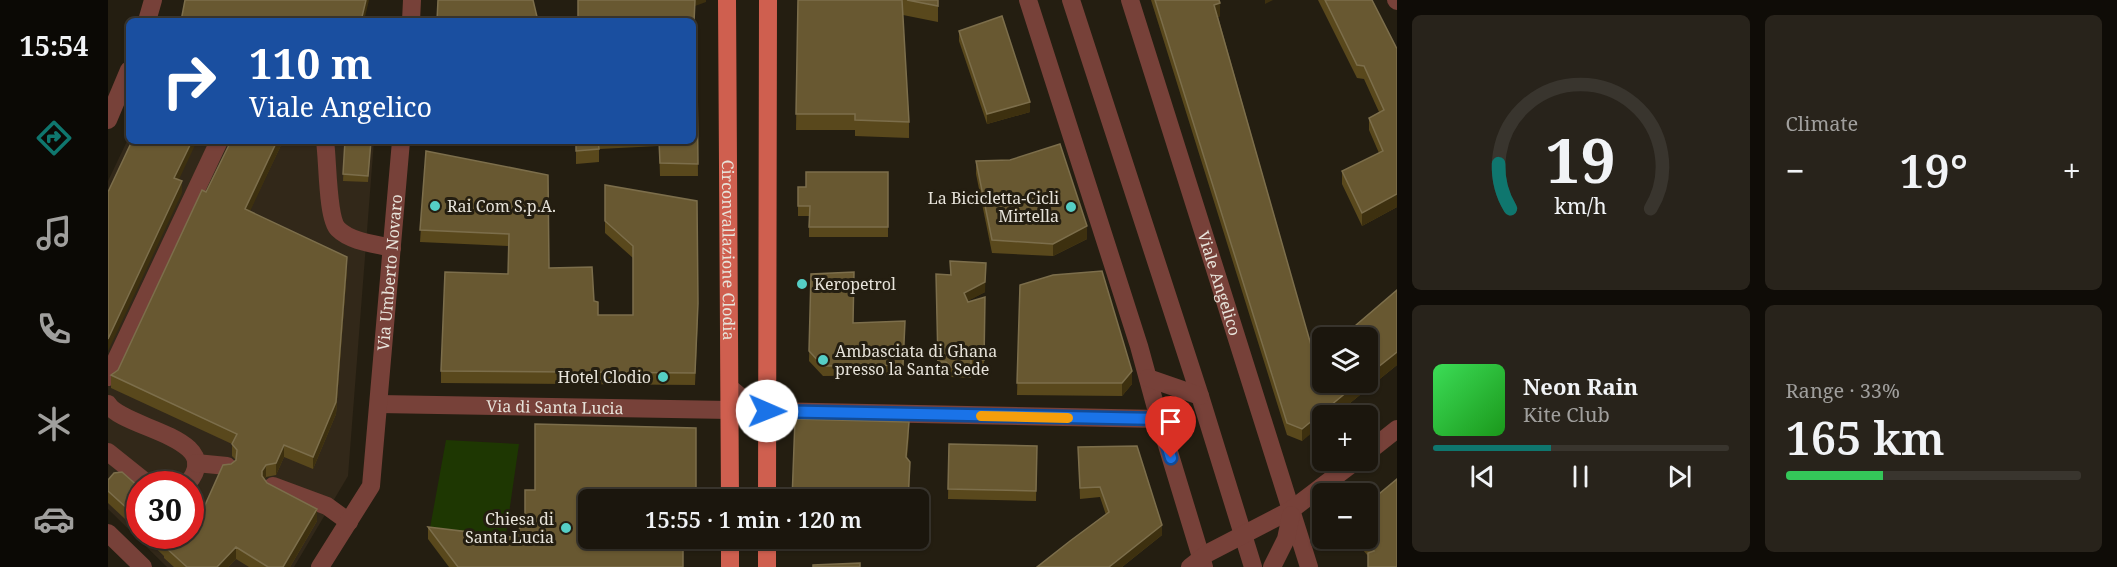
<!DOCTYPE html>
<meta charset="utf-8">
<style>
body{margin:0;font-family:"Noto Serif",serif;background:#28231b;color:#f1f3f6;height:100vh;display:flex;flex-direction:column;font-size:22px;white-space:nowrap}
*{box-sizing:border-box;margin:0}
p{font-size:20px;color:#a09f9d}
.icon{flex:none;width:33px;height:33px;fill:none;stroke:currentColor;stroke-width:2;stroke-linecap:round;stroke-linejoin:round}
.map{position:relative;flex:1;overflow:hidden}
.sheet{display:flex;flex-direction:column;gap:15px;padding:15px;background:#0f0c07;width:720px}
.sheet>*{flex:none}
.hud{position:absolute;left:18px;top:18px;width:570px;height:126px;border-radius:9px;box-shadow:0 2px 4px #0004,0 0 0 2px #39352e;background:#1a4fa0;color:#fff;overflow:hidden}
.buttons{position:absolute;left:1204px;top:327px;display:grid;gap:12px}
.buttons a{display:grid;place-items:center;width:66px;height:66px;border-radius:9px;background:#1b160d;box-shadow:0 2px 4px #0004,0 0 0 2px #39352e;font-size:30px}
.speed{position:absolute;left:18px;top:471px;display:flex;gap:12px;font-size:30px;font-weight:700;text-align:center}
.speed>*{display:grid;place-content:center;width:78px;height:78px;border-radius:50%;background:#1b160d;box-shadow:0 2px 4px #0004,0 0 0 2px #39352e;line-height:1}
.speed .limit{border:9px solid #d22;background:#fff;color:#111}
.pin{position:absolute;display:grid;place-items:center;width:51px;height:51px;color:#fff;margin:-62px -26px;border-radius:50% 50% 50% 0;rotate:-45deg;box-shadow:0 0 6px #0007}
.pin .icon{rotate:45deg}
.me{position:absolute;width:66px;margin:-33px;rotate:91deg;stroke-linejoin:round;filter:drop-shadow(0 0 4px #0008)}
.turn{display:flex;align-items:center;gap:21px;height:126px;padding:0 24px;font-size:27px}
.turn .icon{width:78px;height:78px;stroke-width:2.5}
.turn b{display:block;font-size:42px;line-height:51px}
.big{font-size:45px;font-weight:600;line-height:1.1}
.sheet .card{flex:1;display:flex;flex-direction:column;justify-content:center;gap:9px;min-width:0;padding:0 21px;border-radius:9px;background:#28231b}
.sheet .dial{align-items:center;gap:0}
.dial svg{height:156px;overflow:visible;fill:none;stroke:#39352e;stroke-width:7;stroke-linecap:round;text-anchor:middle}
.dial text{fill:#f1f3f6;stroke:none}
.song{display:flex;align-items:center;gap:18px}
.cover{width:72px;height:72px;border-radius:9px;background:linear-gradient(135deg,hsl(130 70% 55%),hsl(120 70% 35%))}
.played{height:6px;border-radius:3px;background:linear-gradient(90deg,#0f766e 40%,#39352e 40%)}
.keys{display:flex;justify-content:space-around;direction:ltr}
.heat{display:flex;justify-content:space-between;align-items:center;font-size:33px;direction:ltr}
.charge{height:9px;border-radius:4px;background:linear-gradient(90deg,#34c759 33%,#39352e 0)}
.sheet .tiles{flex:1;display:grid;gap:15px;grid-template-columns:repeat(2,1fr)}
.trip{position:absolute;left:470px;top:489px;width:351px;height:60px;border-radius:9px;background:#1b160d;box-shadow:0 2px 4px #0004,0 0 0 2px #39352e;font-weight:600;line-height:60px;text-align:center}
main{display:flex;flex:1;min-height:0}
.dock{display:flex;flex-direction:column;width:108px;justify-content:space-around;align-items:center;background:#0b0905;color:#a09f9d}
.dock .icon{width:42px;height:42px}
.dock .selected{color:#0f766e}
.dock b{font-size:27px;color:#f1f3f6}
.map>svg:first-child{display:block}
</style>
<main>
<nav class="dock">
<b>15:54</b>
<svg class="icon selected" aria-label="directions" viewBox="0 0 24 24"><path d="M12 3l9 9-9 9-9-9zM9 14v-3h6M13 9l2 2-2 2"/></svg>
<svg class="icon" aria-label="music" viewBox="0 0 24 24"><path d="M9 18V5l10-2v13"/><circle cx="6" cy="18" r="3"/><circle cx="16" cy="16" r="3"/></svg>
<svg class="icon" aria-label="phone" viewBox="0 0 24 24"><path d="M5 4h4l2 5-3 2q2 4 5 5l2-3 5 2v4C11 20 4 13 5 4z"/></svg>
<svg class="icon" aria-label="climate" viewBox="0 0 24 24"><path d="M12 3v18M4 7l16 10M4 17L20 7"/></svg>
<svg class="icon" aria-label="car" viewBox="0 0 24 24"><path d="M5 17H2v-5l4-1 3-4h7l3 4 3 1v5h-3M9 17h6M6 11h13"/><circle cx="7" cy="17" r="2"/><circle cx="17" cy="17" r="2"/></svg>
</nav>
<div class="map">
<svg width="1289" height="567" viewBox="0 0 1289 567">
<rect width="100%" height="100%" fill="#241e11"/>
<path fill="#322819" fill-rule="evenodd" d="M21 137V141H266L240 476 186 567H59L0 509V181ZM32 484H82V536H32Z"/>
<path fill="#1e3702" d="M338 440 411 444 396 548 320 539Z"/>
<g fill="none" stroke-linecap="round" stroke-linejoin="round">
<g stroke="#774139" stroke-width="18">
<path d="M920 0 1031 346 1051 419 1096 567"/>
<path d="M963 0 1092 396 1145 567"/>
<path id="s1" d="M1022 0 1201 567"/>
<path d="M1288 0 1289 1"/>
<path d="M39 21 45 0"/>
<path d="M303 21 304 0"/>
<path d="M0 120 21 70"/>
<path d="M217 141C220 160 219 218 230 229 243 242 268 244 284 248"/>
<path d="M0 377 111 141"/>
<path d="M1040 378 1092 396"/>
<path d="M622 388 640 403 659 411 1051 419"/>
<path d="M0 404C14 429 120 437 79 484"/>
<path id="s2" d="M271 404 622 410"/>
<path d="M0 452 40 484"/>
<path d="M1260 452 1289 429"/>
<path d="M88 463 119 466"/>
<path d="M165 486 219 506 241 522"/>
<path d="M0 533 35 567"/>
<path id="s3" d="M212 567 263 486 293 141"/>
<path d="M1082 567 1100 553 1183 510 1249 460"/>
<path d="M1164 567 1178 539 1183 515"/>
</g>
<g stroke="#cf5f4f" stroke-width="18">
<path id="s4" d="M619 0 622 500"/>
<path d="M659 500 660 0"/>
<path d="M622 538V567"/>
<path d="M659 538V567"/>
</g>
</g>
<g fill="#59481c">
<path d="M690 0H830V22L795 15 801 122V138L747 136V130H688Z"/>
<path d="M1043 0H1111L1112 16 1110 17 1207 359 1289 290V365L1226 416H1215L1194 441 1179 435Z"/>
<path d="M1210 0H1264L1289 207 1254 226 1234 184V171L1271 153 1261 130V118L1271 112 1256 79 1249 78Z"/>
<path d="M851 31 922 112 879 124 851 41Z"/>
<path d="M589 80 590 176H552L551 146 491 149V162L468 164V141H585Z"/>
<path d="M123 141H175L141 212 239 269 228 414 205 469 176 457 168 475 158 477 156 480 159 483 209 521 182 567H141L128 559 120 567H66L56 558V556L35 536H82L97 505 123 464 128 460 124 456V444L3 388V375L10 370Z"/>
<path d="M237 141H263L260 182 235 181Z"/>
<path d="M318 151 441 268 486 301 490 315H525V258L497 233V185L590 315 587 385 333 383V371L400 274V246L312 242Z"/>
<path d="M868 161 979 239 945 256 884 253 868 174Z"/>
<path d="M780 172V237H701V216H690V187H698Z"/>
<path d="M842 261 877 292 859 301 860 302 877 297 876 370H863V378L843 377 838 372H830L828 274 842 275Z"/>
<path d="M703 274 745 323 797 321 795 375 715 376 701 361Z"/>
<path d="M912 285 1024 384 1014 396 909 395Z"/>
<path d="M588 428V500H480L575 567H341L320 539V527L403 537 417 523 427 490Z"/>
<path d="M841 444 929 446 928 501 840 499Z"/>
<path d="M970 447 1054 535 1014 567H929L998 515 992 497 972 499Z"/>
<path d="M0 480 32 488V533L0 503Z"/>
<path d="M684 538H799L798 544 684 545Z"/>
<path d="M1245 538H1260L1289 567 1260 556Z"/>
</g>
<g fill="#3d300f">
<path d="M258 0H261L256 21H253Z"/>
<path d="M587 0H598V2L587 6 585 54Z"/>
<path d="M1157 0H1165L1157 4Z"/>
<path d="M1112 3V16L1106 17V5Z"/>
<path d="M922 102V112L879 124V114Z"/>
<path d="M84 141H89L66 190V178Z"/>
<path d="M169 141H175L137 222V209Z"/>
<path d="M74 181V193L0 351V339Z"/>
<path d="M1289 194V207L1254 226V213Z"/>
<path d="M979 226V239L945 256V244Z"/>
<path d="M239 257V269L228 414 205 469V457Z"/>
<path d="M878 263 877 292 856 303V293Z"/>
<path d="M1289 352V365L1226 416H1215V424L1194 441V429L1251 382H1260V375Z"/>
<path d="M1024 371V384L1014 396V383Z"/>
<path d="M801 422V438L798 473V457Z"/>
<path d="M176 445V457L168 475V463Z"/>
<path d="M802 462V478L801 500H800Z"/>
<path d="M158 465V477L154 483V471Z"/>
<path d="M209 509V521L182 567H175Z"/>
<path d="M1054 525V535L1014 567H1001Z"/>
<path d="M128 547V559L120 567H109Z"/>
</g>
<g fill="#685831" stroke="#7c6e4b" stroke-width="1.5">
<path d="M77 0H258L253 21H73Z"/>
<path d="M330 0H425L430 21H329Z"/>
<path d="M470 0H587L585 44V21H470Z"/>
<path d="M690 0H794L801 122 747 120V114H688Z"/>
<path d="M799 0H830V6Z"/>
<path d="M1047 0H1111L1112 3 1106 5 1207 359 1215 352V382H1251L1194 429 1179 423Z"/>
<path d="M1217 0H1264L1289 49V194L1254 213 1234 171 1275 151 1261 118 1276 110 1256 66 1249 65Z"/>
<path d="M894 16 922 102 879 114 851 31Z"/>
<path d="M585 80H589L590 164 552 163 551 141H585Z"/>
<path d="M24 141H84L66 178 74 181 0 339V192Z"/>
<path d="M123 141H169L137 209 239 257 228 402 205 457 176 445 168 463 158 465 154 471V476L159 483 209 509 175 567H160L128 547 109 567H79L56 546 57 545 48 536H82V519L97 505 115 465 123 464 128 460 129 450 124 444 129 434 3 375 10 370 94 190 98 192Z"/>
<path d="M237 141H263L260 176 235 174Z"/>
<path d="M468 141H490L491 149 468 151Z"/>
<path d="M952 144 979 226 945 244 884 240 868 161 902 160Z"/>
<path d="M318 151 440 175 441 268 484 267 486 301 490 302V315H525V246L497 221V185L589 201 590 303 587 373 333 371 337 272 400 274 401 234 312 230Z"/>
<path d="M698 172H780V227H701L702 206H690V187H698Z"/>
<path d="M842 261 878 263 877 282 856 293 860 302 877 297 876 360 863 359V367H843L838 362H830L828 274 843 275Z"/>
<path d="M994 271 1024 371 1014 383H909L912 285 945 275Z"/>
<path d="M746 272 745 323 797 321 795 365 715 366 701 351 703 274Z"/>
<path d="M1289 290V352L1260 375V338H1233Z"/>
<path d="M687 419 801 422 798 457 802 462 800 500H684Z"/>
<path d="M427 424 588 428V490L574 489 575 500H480V538H575V567H350L320 527 403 537 417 523V490H427Z"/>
<path d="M841 444 929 446 928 491 840 489Z"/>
<path d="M1029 446 1054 525 1001 567H929L962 541 1001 512 992 487 972 488 970 447Z"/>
<path d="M14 472 32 488V520L0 491V480L6 473Z"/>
<path d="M1289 479V567H1260V553L1266 551 1255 538H1260V503Z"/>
<path d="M752 563V567H705V565Z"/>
</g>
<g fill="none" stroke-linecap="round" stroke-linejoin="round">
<g stroke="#114b97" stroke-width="15">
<path id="route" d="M659 411 1051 419 1063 458"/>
</g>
<use href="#route" stroke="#1a73e8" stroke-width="10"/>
<path stroke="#f59e0b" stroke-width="10" d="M873 416 960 418"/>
</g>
<g fill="#55cec5" stroke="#241e11" stroke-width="2">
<circle cx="327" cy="206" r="6"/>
<circle cx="963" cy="207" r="6"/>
<circle cx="694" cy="284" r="6"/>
<circle cx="715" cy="360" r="6"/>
<circle cx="555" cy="377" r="6"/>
<circle cx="458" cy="528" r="6"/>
</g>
<g text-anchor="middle" stroke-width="6" stroke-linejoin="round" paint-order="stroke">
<g font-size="16" fill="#e7e3da" stroke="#241e11" text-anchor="end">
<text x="951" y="204">La Bicicletta-Cicli<tspan x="951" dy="18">Mirtella</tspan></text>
<text x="339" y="212" text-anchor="start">Rai Com S.p.A.</text>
<text x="706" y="290" text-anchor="start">Keropetrol</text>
<text x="727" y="357" text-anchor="start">Ambasciata di Ghana<tspan x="727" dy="18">presso la Santa Sede</tspan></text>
<text x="543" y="383">Hotel Clodio</text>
<text x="446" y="525">Chiesa di<tspan x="446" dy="18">Santa Lucia</tspan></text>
</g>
<g font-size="16" fill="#e7e3da" stroke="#241e11">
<text dy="6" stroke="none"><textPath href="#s4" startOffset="250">Circonvallazione Clodia</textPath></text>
<text dy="6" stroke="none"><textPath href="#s3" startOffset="310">Via Umberto Novaro</textPath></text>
<text dy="6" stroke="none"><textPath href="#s1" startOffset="297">Viale Angelico</textPath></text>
<text dy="6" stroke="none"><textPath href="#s2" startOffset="176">Via di Santa Lucia</textPath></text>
</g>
</g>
</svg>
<div class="buttons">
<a><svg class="icon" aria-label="layers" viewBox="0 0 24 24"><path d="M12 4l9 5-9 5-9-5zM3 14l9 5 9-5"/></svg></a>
<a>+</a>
<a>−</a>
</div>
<div class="speed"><div class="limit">30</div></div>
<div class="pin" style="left:1063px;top:458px;background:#d93025"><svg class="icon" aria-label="arrive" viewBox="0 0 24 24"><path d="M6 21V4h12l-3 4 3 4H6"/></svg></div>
<svg class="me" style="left:659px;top:411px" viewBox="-20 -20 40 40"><circle r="19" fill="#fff"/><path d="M0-13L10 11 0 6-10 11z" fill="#1a73e8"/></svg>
<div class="trip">15:55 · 1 min · 120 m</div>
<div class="hud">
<div class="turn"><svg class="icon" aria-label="right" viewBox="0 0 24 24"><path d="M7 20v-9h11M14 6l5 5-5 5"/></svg><div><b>110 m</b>Viale Angelico</div></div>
</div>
</div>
<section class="sheet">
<div class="tiles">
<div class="card dial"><svg viewBox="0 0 100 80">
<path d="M14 69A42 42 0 1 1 86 69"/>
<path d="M14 69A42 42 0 0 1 8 46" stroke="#0f766e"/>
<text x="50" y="56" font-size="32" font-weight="700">19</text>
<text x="50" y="72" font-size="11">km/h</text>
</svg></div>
<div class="card"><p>Climate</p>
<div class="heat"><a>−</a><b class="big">19°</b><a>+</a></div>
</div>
<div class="card">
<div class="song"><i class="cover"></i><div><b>Neon Rain</b><p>Kite Club</p></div></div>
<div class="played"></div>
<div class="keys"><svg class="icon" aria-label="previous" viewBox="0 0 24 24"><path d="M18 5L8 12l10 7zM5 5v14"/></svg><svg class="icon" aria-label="pause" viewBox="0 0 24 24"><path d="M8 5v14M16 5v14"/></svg><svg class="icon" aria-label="next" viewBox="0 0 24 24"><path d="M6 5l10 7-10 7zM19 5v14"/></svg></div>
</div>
<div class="card"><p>Range · 33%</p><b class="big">165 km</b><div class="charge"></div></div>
</div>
</section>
</main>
